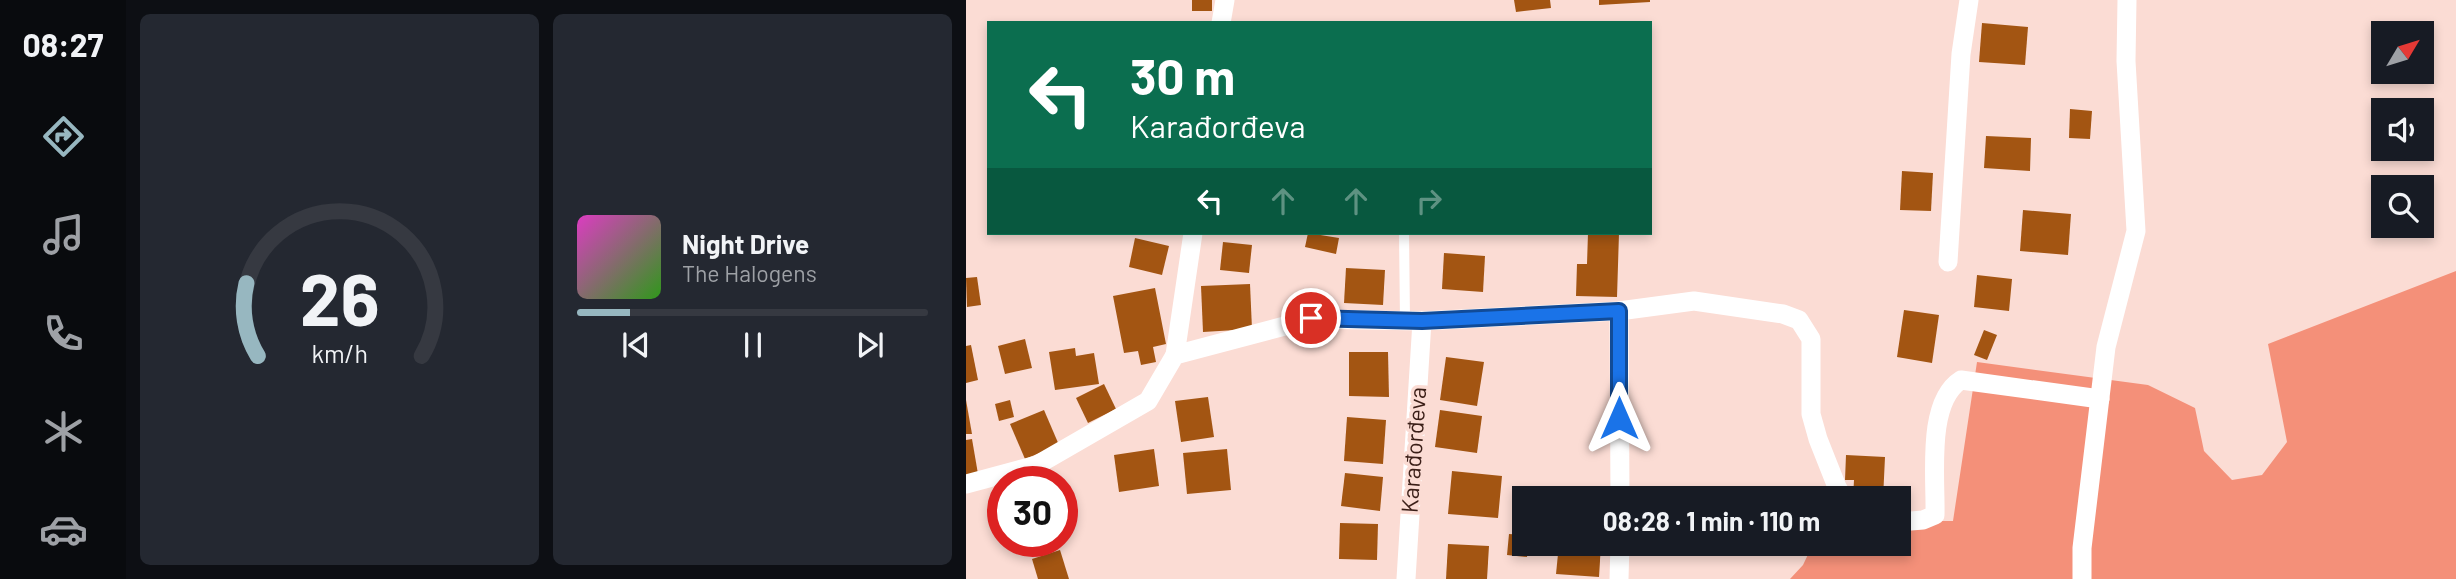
<!DOCTYPE html>
<meta charset="utf-8">
<style>
body{margin:0;font-family:Barlow,sans-serif;background:#242831;color:#f1f3f6;height:100vh;display:flex;flex-direction:column;font-size:26px;white-space:nowrap}
*{box-sizing:border-box;margin:0}
p{font-size:23px;color:#9ea1a6}
.icon{flex:none;width:38px;height:38px;fill:none;stroke:currentColor;stroke-width:2;stroke-linecap:round;stroke-linejoin:round}
.map{position:relative;flex:1;overflow:hidden}
.details{display:flex;flex-direction:column;gap:14px;padding:14px;background:#0d0f14;width:840px}
.details>*{flex:none}
.top-card{position:absolute;left:21px;top:21px;width:665px;height:214px;border-radius:0px;box-shadow:0 4px 10px #0003;background:#0b6e4f;color:#fff;overflow:hidden}
.needle{width:46px;rotate:52deg}
.fabs{position:absolute;left:1405px;top:21px;display:grid;gap:14px}
.fabs a{display:grid;place-items:center;width:63px;height:63px;border-radius:0px;background:#171b24;box-shadow:0 4px 10px #0003;font-size:35px}
.speed{position:absolute;left:21px;top:466px;display:flex;gap:14px;font-size:35px;font-weight:700;text-align:center}
.speed>*{display:grid;place-content:center;width:91px;height:91px;border-radius:50%;background:#171b24;box-shadow:0 4px 10px #0003;line-height:1}
.speed .limit{border:10px solid #d22;background:#fff;color:#111}
.pin{position:absolute;display:grid;place-items:center;width:60px;height:60px;color:#fff;margin:-30px;border:4px solid #fff;border-radius:50%;box-shadow:0 2px 7px #0007}
.me{position:absolute;width:77px;margin:-38px;rotate:0deg;stroke-linejoin:round;filter:drop-shadow(0 0 5px #0008)}
.turn{display:flex;align-items:center;gap:24px;height:147px;padding:0 28px;font-size:32px}
.turn .icon{width:91px;height:91px;stroke-width:2.5}
.turn b{display:block;font-size:49px;line-height:60px}
.lanes{display:flex;align-items:center;height:66px;padding:0 28px;background:#0003;justify-content:center;gap:35px;direction:ltr}
.lanes .off{opacity:.35}
.details .card{flex:1;display:flex;flex-direction:column;justify-content:center;gap:10px;min-width:0;padding:0 24px;border-radius:10px;background:#242831}
.details .dial{align-items:center;gap:0}
.dial svg{height:182px;overflow:visible;fill:none;stroke:#363941;stroke-width:7;stroke-linecap:round;text-anchor:middle}
.dial text{fill:#f1f3f6;stroke:none}
.song{display:flex;align-items:center;gap:21px}
.cover{width:84px;height:84px;border-radius:10px;background:linear-gradient(135deg,hsl(310 70% 55%),hsl(110 70% 35%))}
.played{height:7px;border-radius:4px;background:linear-gradient(90deg,#97b7c0 15%,#363941 15%)}
.keys{display:flex;justify-content:space-around;direction:ltr}
.details .tiles{flex:1;display:grid;gap:14px;grid-template-columns:repeat(2,1fr)}
.trip{position:absolute;left:546px;top:486px;width:399px;height:70px;border-radius:0px;background:#171b24;box-shadow:0 4px 10px #0003;font-weight:700;line-height:70px;text-align:center}
main{display:flex;flex:1;min-height:0}
.tab-bar{display:flex;flex-direction:column;width:126px;justify-content:space-around;align-items:center;background:#090b0e;color:#9ea1a6}
.tab-bar .icon{width:49px;height:49px}
.tab-bar .on{color:#97b7c0}
.tab-bar b{font-size:32px;color:#f1f3f6}
.map>svg:first-child{display:block}
</style>
<main>
<nav class="tab-bar">
<b>08:27</b>
<svg class="icon on" aria-label="directions" viewBox="0 0 24 24"><path d="M12 3l9 9-9 9-9-9zM9 14v-3h6M13 9l2 2-2 2"/></svg>
<svg class="icon" aria-label="music" viewBox="0 0 24 24"><path d="M9 18V5l10-2v13"/><circle cx="6" cy="18" r="3"/><circle cx="16" cy="16" r="3"/></svg>
<svg class="icon" aria-label="phone" viewBox="0 0 24 24"><path d="M5 4h4l2 5-3 2q2 4 5 5l2-3 5 2v4C11 20 4 13 5 4z"/></svg>
<svg class="icon" aria-label="climate" viewBox="0 0 24 24"><path d="M12 3v18M4 7l16 10M4 17L20 7"/></svg>
<svg class="icon" aria-label="car" viewBox="0 0 24 24"><path d="M5 17H2v-5l4-1 3-4h7l3 4 3 1v5h-3M9 17h6M6 11h13"/><circle cx="7" cy="17" r="2"/><circle cx="17" cy="17" r="2"/></svg>
</nav>
<section class="details">
<div class="tiles">
<div class="card dial"><svg viewBox="0 0 100 80">
<path d="M14 69A42 42 0 1 1 86 69"/>
<path d="M14 69A42 42 0 0 1 9 37" stroke="#97b7c0"/>
<text x="50" y="56" font-size="32" font-weight="700">26</text>
<text x="50" y="72" font-size="11">km/h</text>
</svg></div>
<div class="card">
<div class="song"><i class="cover"></i><div><b>Night Drive</b><p>The Halogens</p></div></div>
<div class="played"></div>
<div class="keys"><svg class="icon" aria-label="previous" viewBox="0 0 24 24"><path d="M18 5L8 12l10 7zM5 5v14"/></svg><svg class="icon" aria-label="pause" viewBox="0 0 24 24"><path d="M8 5v14M16 5v14"/></svg><svg class="icon" aria-label="next" viewBox="0 0 24 24"><path d="M6 5l10 7-10 7zM19 5v14"/></svg></div>
</div>
</div>
</section>
<div class="map">
<svg width="1490" height="579" viewBox="0 0 1490 579">
<rect width="100%" height="100%" fill="#fbdcd4"/>
<path fill="#f49079" d="M1490 271V579H824L837 565 847 544H933V521H987L1011 362 1182 385 1229 408 1238 451 1266 480 1296 475 1321 442 1302 344Z"/>
<g fill="#a35512">
<rect x="226" y="0" width="20" height="11"/>
<path d="M548 0H584L585 8 550 12Z"/>
<path d="M633 0H684V2L633 5Z"/>
<path d="M1016 23 1062 27 1059 65 1013 62Z"/>
<path d="M1104 109 1126 111 1124 139 1103 138Z"/>
<path d="M1020 136 1065 138 1064 171 1018 168Z"/>
<path d="M936 171 967 173 965 211 934 210Z"/>
<path d="M1057 210 1105 214 1102 255 1054 251Z"/>
<path d="M342 233 373 238 370 254 339 247Z"/>
<path d="M622 233H653L651 297 610 296 611 264H621Z"/>
<path d="M169 238 203 246 196 275 163 267Z"/>
<path d="M257 242 286 245 283 273 254 270Z"/>
<path d="M478 253 519 256 517 292 476 289Z"/>
<path d="M380 268 419 270 417 305 378 303Z"/>
<path d="M1011 275 1046 279 1043 311 1008 307Z"/>
<path d="M11 277 15 305 1 307 0 278Z"/>
<path d="M284 284 286 329 237 332 235 286Z"/>
<path d="M189 288 200 344 187 347 190 362 175 365 172 351 158 353 147 296Z"/>
<path d="M938 310 973 315 966 363 931 357Z"/>
<path d="M1018 330 1031 335 1021 360 1008 355Z"/>
<path d="M59 339 66 368 39 374 32 346Z"/>
<path d="M5 345 12 380 0 383V346Z"/>
<path d="M109 348 110 356 128 353 133 384 89 390 83 352Z"/>
<path d="M383 352H422L423 397 383 396Z"/>
<path d="M480 357 518 362 511 406 474 400Z"/>
<path d="M138 384 150 409 122 423 110 398Z"/>
<path d="M242 397 248 437 215 442 209 401Z"/>
<path d="M0 400 6 434H0Z"/>
<path d="M44 400 48 417 33 421 29 404Z"/>
<path d="M78 410 93 445 59 459 44 424Z"/>
<path d="M474 410 516 416 511 453 469 447Z"/>
<path d="M381 417 420 420 417 464 378 461Z"/>
<path d="M6 439 12 474 0 477V440Z"/>
<path d="M188 449 193 486 153 492 148 455Z"/>
<path d="M261 449 265 490 221 494 217 453Z"/>
<path d="M880 455 919 457 917 499H887L888 480H879Z"/>
<path d="M486 471 536 476 532 518 482 514Z"/>
<path d="M379 473 417 477 414 511 375 506Z"/>
<path d="M374 523 412 524 411 560 373 559Z"/>
<path d="M543 534 558 535V544H562L561 557 541 555Z"/>
<path d="M482 544 523 546 521 579H480Z"/>
<path d="M593 544H635L633 577 590 574Z"/>
<path d="M94 550 103 579H72L66 559Z"/>
</g>
<g fill="none" stroke-linecap="round" stroke-linejoin="round">
<path stroke="#fff" stroke-width="10" d="M438 233 439 320"/>
<g stroke="#fff" stroke-width="19">
<path d="M255 23 259 0"/>
<path d="M982 262 995 54 1003 0"/>
<path d="M653 311 654 499"/>
<path d="M209 355 227 233"/>
<path d="M0 484 71 465 182 401 209 355 345 319 456 321 653 311 728 301 817 314 833 320 845 339V414L852 439 871 487 878 499"/>
<path d="M933 522 957 520 969 515C970 477 960 402 995 380L1134 399"/>
<path d="M440 579 456 321"/>
<path d="M653 579 654 544"/>
<path d="M1116 579V548L1140 347 1170 231 1160 61 1161 0"/>
</g>
</g>
<g fill="none" stroke-linecap="round" stroke-linejoin="round">
<g stroke="#114b97" stroke-width="18">
<path id="route" d="M345 318 456 321 653 311V418"/>
</g>
<use href="#route" stroke="#1a73e8" stroke-width="12"/>
</g>
<g text-anchor="middle" stroke-width="7" stroke-linejoin="round" paint-order="stroke">
<g font-size="23" fill="#3a1e17" stroke="#fbdcd4">
<text transform="translate(448 450) rotate(-86)" y="8">Karađorđeva</text>
</g>
</g>
</svg>
<div class="fabs">
<a><svg class="needle" viewBox="-14 -14 28 28"><path d="M0-13l5 13h-10z" fill="#e53935"/><path d="M0 13l5-13h-10z" fill="#9ea1a6"/></svg></a>
<a><svg class="icon" aria-label="sound" viewBox="0 0 24 24"><path d="M4 9h4l5-4v14l-5-4H4zM17 9q2 3 0 6"/></svg></a>
<a><svg class="icon" aria-label="search" viewBox="0 0 24 24"><circle cx="10" cy="10" r="6"/><path d="M15 15l6 6"/></svg></a>
</div>
<div class="speed"><div class="limit">30</div></div>
<div class="pin" style="left:345px;top:318px;background:#d93025"><svg class="icon" aria-label="arrive" viewBox="0 0 24 24"><path d="M6 21V4h12l-3 4 3 4H6"/></svg></div>
<svg class="me" style="left:653px;top:418px" viewBox="-20 -20 40 40"><path d="M0-17L14 15 0 8-14 15z" fill="#1a73e8" stroke="#fff" stroke-width="4"/></svg>
<div class="trip">08:28 · 1 min · 110 m</div>
<div class="top-card">
<div class="turn"><svg class="icon" aria-label="left" viewBox="0 0 24 24"><path d="M17 20v-9H6M10 6l-5 5 5 5"/></svg><div><b>30 m</b>Karađorđeva</div></div>
<div class="lanes"><svg class="icon" aria-label="left" viewBox="0 0 24 24"><path d="M17 20v-9H6M10 6l-5 5 5 5"/></svg><svg class="icon off" aria-label="ahead" viewBox="0 0 24 24"><path d="M12 20V5M6 11l6-6 6 6"/></svg><svg class="icon off" aria-label="ahead" viewBox="0 0 24 24"><path d="M12 20V5M6 11l6-6 6 6"/></svg><svg class="icon off" aria-label="right" viewBox="0 0 24 24"><path d="M7 20v-9h11M14 6l5 5-5 5"/></svg></div>
</div>
</div>
</main>
